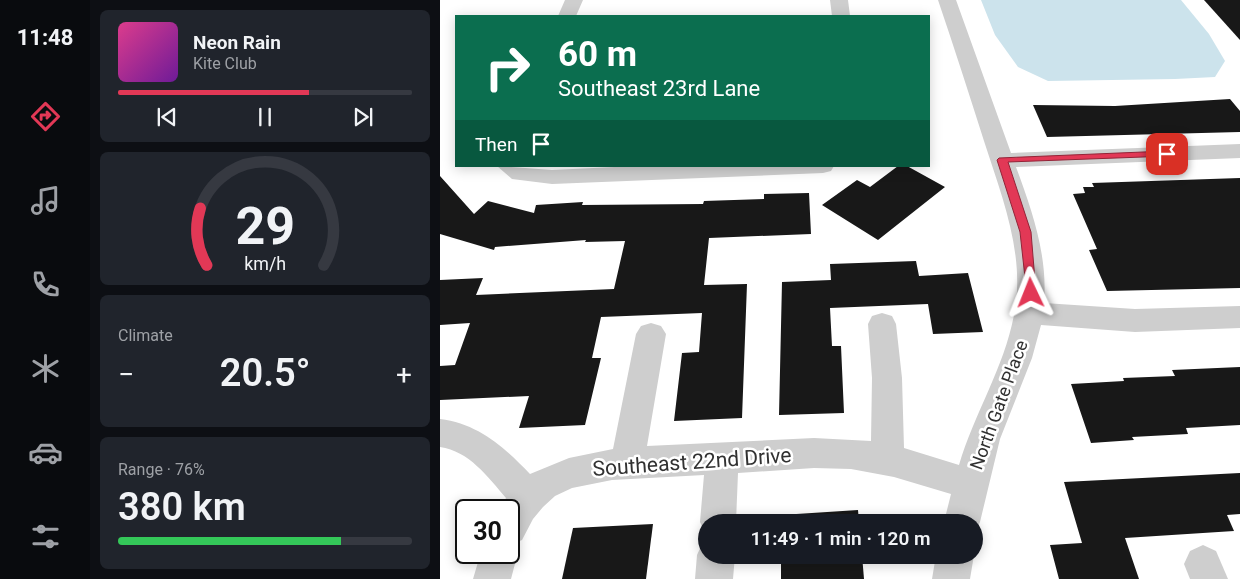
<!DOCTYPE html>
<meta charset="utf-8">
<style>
body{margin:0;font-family:Roboto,sans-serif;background:#20242c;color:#f1f3f6;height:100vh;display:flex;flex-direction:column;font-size:19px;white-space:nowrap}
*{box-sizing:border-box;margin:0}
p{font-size:16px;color:#9ea1a6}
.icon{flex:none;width:28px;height:28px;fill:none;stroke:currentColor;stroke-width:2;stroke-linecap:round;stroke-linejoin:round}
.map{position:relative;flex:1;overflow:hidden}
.sheet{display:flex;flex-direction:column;gap:10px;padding:10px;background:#0d0f14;width:350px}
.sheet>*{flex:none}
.banner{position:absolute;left:15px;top:15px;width:475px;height:152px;border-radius:0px;box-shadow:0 2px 12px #0003;background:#0b6e4f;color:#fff;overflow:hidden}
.speed{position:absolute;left:15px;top:499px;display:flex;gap:10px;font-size:25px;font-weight:700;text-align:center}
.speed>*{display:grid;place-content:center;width:65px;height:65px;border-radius:50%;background:#171b24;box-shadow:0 2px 12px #0003;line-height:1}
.speed .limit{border:2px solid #111;border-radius:8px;background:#fff;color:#111}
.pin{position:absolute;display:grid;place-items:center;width:42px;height:42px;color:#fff;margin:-21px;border-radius:10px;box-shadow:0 2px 8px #0006}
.me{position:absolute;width:55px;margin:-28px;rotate:358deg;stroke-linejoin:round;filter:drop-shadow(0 0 4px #0008)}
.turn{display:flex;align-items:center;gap:18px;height:105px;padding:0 20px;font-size:22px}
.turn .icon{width:65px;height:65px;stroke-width:2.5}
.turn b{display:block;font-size:35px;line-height:42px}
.then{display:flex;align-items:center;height:48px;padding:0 20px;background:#0003;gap:10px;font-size:19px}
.big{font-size:38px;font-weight:600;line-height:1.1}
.sheet .widget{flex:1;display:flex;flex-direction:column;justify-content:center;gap:8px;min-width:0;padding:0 18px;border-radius:8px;background:#20242c}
.sheet .dial{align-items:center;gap:0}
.dial svg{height:130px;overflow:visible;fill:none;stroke:#363941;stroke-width:7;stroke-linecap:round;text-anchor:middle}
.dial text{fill:#f1f3f6;stroke:none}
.song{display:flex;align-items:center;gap:15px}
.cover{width:60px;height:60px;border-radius:8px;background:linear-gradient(135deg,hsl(330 70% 55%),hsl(280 70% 35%))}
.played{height:5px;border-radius:2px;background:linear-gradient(90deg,#e23856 65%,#363941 65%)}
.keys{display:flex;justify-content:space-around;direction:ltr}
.heat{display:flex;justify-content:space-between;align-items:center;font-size:28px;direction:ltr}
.charge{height:8px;border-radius:4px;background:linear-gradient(90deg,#34c759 76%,#363941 0)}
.trip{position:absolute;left:258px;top:514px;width:285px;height:50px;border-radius:25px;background:#171b24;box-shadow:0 2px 12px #0003;font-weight:600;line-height:50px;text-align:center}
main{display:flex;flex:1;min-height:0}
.tabs{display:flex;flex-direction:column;width:90px;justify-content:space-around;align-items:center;background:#090b0e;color:#9ea1a6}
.tabs .icon{width:35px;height:35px}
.tabs .selected{color:#e23856}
.tabs b{font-size:22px;color:#f1f3f6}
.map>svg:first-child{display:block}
</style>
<main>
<nav class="tabs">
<b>11:48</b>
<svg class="icon selected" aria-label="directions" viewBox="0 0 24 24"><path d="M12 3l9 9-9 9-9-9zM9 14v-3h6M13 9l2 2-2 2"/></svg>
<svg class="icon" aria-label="music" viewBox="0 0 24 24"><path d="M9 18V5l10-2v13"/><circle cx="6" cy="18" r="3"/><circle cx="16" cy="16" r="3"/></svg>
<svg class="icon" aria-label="phone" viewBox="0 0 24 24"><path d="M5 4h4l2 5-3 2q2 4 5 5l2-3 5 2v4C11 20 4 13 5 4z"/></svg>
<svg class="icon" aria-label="climate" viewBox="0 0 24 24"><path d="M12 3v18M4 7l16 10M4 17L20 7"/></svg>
<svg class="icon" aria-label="car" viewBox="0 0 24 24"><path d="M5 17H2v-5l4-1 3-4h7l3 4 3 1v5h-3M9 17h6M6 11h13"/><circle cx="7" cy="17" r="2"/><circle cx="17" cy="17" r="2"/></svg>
<svg class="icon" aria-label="filters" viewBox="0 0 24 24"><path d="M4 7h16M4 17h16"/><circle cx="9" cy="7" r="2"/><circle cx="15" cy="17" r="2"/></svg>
</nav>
<section class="sheet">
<div class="widget">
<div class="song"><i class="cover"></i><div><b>Neon Rain</b><p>Kite Club</p></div></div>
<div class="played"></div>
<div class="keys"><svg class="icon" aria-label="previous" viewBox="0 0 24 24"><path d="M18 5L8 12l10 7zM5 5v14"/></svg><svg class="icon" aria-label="pause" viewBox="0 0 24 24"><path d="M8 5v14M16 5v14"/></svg><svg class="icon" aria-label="next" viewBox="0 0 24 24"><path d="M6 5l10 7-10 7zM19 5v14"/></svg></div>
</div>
<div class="widget dial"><svg viewBox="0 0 100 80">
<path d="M14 69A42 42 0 1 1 86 69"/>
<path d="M14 69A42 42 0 0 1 10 34" stroke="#e23856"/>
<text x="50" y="56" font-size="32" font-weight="700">29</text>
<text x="50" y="72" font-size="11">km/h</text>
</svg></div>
<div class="widget"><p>Climate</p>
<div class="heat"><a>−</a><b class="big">20.5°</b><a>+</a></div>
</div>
<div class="widget"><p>Range · 76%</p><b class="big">380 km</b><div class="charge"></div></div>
</section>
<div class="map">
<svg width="800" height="579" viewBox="0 0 800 579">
<rect width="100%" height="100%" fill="#fff"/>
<path fill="#cce3ec" d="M541 0H741L769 34 785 61 775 77 735 79 608 81 578 67 555 35Z"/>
<g fill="#181818">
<path d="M764 0H800V40Z"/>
<path d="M790 99 800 111V132L607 137 593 105 675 106Z"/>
<path d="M458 166H467L505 187 438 240 382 205 417 180 430 187Z"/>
<path d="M0 176 34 214 48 201 94 213 96 205 143 202 142 205 263 204 264 201 324 199V194L369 193 371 234 269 238 264 285 307 284 302 418 234 421 242 353 259 352 262 313 161 317 152 358H161L145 425 79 428 89 396 0 400V366L15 365 30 323 0 325V280L43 278 36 295 174 289 185 241 145 242 146 240 55 247 54 250 0 234Z"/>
<path d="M800 178V288L667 291 649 250 657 249 633 194 645 193 643 187H654L652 183Z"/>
<path d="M476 261 479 276 528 273 543 332 493 334 488 304 390 308 392 346H401L404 413 339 415 342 282 391 280 390 264Z"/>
<path d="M800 367V425L746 428 748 434 692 437 694 440 651 443 631 384 684 381 683 378 735 376 732 370Z"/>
<path d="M800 473V514L787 515 794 531 685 538 699 579H619L610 545 642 543 624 482Z"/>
<path d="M418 510 419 522H341V515Z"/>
<path d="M213 524 206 579H122L133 528Z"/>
<path d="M341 555H422L424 579H341Z"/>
</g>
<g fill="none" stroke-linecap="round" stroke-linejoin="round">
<g fill="#cecece" fill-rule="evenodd">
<path d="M125 0H143L136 16H118Z"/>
<path d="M390 0H408L410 16H392Z"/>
<path d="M498 0H516L571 153 800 144V158L576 167C592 210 608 256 604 303L695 309 800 306V328L695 332 601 325 592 358 560 439 540 522 534 535V522H504L511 494 454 477 411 469 374 468 298 473 296 522H266V535L260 522 264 475 172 480 132 488 115 496 103 507 93 519 82 540 75 543 78 552 71 579H33L41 552H69V510H59L66 498C48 477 29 451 0 447V419C39 424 64 447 90 474L129 458 173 449 196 334 201 326 211 323 221 326 226 334 207 446 374 438 431 441 432 378 428 324 432 316 442 313 452 316 456 324 462 378 464 448 519 465C534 414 564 368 574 315 586 256 562 197 544 141 529 94 514 47 498 0Z"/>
<path d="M57 166 112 170 195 166H394L391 171 383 173 112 184 72 179Z"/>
<path d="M266 541V555H295L293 579H255L257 555 263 542Z"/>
<path d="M763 545 776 551 788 579H750L744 564 750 551Z"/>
<path d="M496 555H534L530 579H492Z"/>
</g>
</g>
<path fill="#e23856" stroke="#932438" d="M727 151 732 154 730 156 568 162 591 232 596 293 591 298 587 296 580 232 557 160 559 158Z"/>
<g text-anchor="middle" stroke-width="5" stroke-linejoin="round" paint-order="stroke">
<g font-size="18" fill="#313131" stroke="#fff">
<text transform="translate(559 405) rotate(-70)" y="6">North Gate Place</text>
</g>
<g font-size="21" fill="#313131" stroke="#fff">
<text transform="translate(252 462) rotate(-4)" y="7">Southeast 22nd Drive</text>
</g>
</g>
</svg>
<div class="speed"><div class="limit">30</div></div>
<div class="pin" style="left:727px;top:154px;background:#d93025"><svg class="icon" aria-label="arrive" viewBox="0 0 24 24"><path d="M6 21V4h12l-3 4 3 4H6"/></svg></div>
<svg class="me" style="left:591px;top:293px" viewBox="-20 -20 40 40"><path d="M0-17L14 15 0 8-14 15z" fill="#e23856" stroke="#fff" stroke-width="4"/></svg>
<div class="trip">11:49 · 1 min · 120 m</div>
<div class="banner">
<div class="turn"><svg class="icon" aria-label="right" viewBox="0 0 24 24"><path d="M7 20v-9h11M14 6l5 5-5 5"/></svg><div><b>60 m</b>Southeast 23rd Lane</div></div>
<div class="then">Then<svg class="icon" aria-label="arrive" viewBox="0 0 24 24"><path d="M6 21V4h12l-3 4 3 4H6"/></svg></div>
</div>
</div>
</main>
